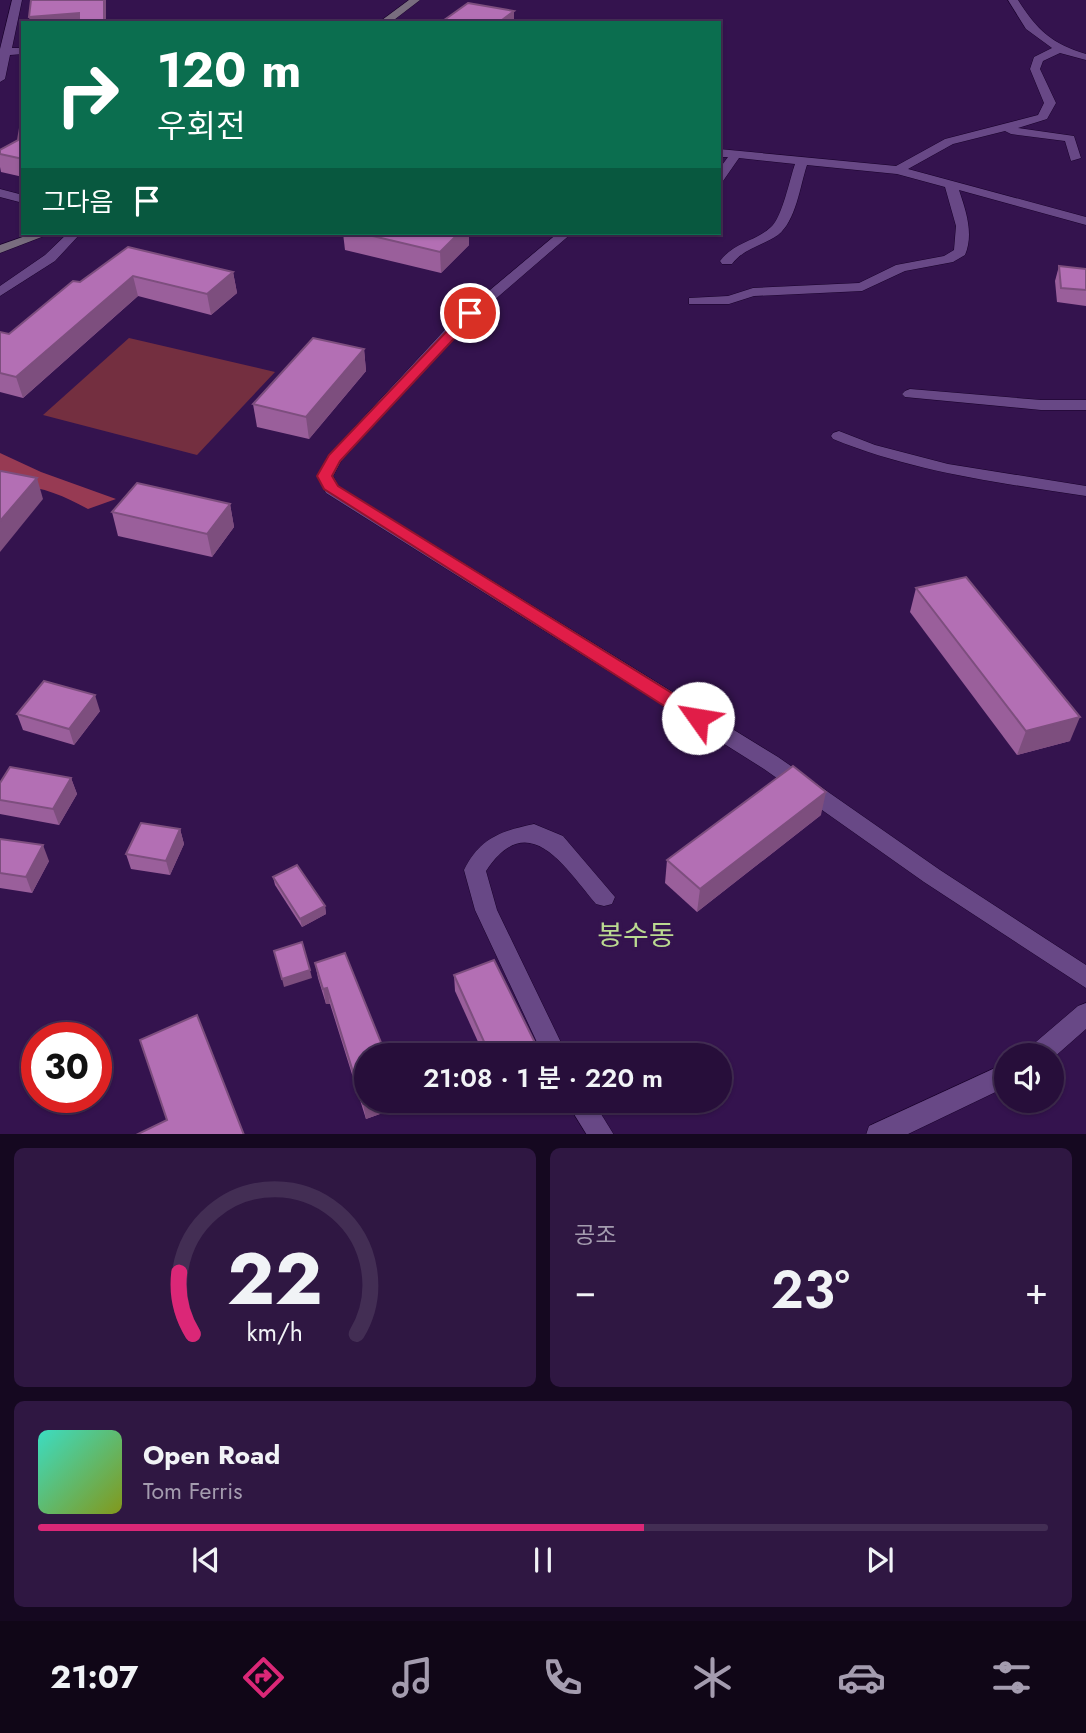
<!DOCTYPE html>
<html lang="ko">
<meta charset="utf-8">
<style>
body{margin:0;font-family:Jost,"Noto Sans KR",sans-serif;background:#2f1742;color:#f1f3f6;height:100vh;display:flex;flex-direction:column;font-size:26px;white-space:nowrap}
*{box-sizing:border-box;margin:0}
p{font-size:23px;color:#a49caf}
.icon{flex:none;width:38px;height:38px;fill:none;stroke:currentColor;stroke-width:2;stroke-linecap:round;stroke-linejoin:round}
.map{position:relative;height:1134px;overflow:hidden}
.details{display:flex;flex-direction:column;gap:14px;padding:14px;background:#150820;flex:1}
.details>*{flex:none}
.banner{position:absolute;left:21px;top:21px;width:700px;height:214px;border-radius:0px;box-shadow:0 2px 5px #0004,0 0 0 2px #432e54;background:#0b6e4f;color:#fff;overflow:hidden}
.fabs{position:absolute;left:994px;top:1043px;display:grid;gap:14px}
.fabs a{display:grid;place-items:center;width:70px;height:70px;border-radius:50%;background:#270e3a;box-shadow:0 2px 5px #0004,0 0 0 2px #432e54;font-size:35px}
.speed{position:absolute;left:21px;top:1022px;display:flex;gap:14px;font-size:35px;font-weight:700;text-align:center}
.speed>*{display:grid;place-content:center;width:91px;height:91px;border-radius:50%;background:#270e3a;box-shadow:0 2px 5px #0004,0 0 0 2px #432e54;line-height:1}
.speed .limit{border:10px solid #d22;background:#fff;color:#111}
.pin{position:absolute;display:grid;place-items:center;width:60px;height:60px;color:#fff;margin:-30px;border:4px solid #fff;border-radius:50%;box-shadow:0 2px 7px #0007}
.me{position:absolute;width:77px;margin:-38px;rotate:302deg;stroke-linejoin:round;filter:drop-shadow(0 0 5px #0008)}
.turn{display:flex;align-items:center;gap:24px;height:147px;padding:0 21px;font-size:32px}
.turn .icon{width:91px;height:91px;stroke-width:2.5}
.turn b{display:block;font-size:49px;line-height:60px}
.then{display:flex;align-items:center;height:66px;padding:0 21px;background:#0003;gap:14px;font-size:26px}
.big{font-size:52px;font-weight:600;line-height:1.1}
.details .tile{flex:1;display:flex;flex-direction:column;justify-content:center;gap:10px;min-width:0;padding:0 24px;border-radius:10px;background:#2f1742}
.details .dial{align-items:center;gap:0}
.dial svg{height:182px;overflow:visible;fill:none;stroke:#432e54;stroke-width:7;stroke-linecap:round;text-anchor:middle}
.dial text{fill:#f1f3f6;stroke:none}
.song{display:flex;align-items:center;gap:21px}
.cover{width:84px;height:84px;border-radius:10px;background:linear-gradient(135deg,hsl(170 70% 55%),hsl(70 70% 35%))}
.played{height:7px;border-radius:4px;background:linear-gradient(90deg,#db2777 60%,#432e54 60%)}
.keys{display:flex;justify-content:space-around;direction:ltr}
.heat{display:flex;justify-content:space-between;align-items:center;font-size:38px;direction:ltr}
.details .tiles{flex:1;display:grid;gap:14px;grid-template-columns:1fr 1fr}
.tile:last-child{grid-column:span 2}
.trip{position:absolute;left:354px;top:1043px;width:378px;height:70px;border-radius:35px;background:#270e3a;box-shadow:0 2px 5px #0004,0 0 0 2px #432e54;font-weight:600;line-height:70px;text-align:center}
.tab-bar{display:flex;height:112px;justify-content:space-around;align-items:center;background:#100617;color:#a49caf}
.tab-bar .icon{width:49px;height:49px}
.tab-bar .selected{color:#db2777}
.tab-bar b{font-size:32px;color:#f1f3f6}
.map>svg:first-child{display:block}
</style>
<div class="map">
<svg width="1086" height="1135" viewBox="0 0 1086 1135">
<rect width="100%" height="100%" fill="#34134e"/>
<path fill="#742f40" d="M129 338 275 372 197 455 43 415Z"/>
<path fill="#973a53" d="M0 453 41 472 116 499 88 509C60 494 31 481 0 488Z"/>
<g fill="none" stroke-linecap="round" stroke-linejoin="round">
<g stroke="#19022b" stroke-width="1">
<g id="street">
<path d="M12 0H22L12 48H23V54L10 55 5 79 0 82V49Z"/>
<path d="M1008 0H1018C1037 30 1052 44 1086 54V60L1060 53 1043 61 1040 69 1056 103 1047 119 1018 128 1074 136 1081 158 1071 161 1065 141 1011 134 1005 131 953 144 908 169 1086 217V225L959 190C966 211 974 234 965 255L953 262 905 271 862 291 754 296 729 304H689V298L728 296 753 288 859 283 896 265 944 256 954 250 956 226 945 187 897 174 807 165C800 186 796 221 778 235 762 246 744 248 732 264H722L720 261C734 242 755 242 771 227 782 218 790 178 795 164L739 158 723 181 719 182V169L728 157H719V149L896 166 945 139 1038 115 1044 103 1030 69 1034 57 1052 48 1026 29Z"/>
<path d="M0 189 23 195V203L0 197Z"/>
<path d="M68 233H81L55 261 0 296V286L45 255Z"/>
<path d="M558 233H572L463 327 341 461 333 476 338 486 778 757 940 870 1086 965V988L924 882 764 769 326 493 317 476 328 456 453 321Z"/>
<path d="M910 389 1041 400H1086V410H1041L905 397 902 394 905 391Z"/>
<path d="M839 431 875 445 948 464 1086 486V496C1000 483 914 472 833 439L831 436 833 433Z"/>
<path d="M534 824 563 836 615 897 612 904 604 906 596 904C565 868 529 806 486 871L497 910 567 1055H543L475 910 464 870C480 838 501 831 534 824Z"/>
<path d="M1086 1003V1029L1052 1059V1055H1027L1030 1047 1078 1006Z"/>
<path d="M1006 1063V1087L906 1135H866L869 1126Z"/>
<path d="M566 1101H593L614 1135H587Z"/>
</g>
</g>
<g stroke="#19022b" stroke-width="1">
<g id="secondary">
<path d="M409 0H420L390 23H378Z"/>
<path d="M34 233H52L0 253V245Z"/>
</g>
</g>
<use href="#street" fill="#684886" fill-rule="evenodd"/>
<use href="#secondary" fill="#796d7f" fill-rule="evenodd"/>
</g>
<g fill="#9a5f9b">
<path d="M23 110V177L1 172 0 167V150L18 140Z"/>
<path d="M343 233H469V245L441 273 345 250Z"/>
<path d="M128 247 233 272 237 293 211 315 138 296 23 398 0 392V332L9 334Z"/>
<path d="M1059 266 1086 269V306L1057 302 1055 281Z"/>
<path d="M364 349 366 371 309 439 257 427 253 404Z"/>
<path d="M230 504 234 527 212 557 118 536 112 512Z"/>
<path d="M916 588 1070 741 1017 755 910 612Z"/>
<path d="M100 711 74 745 23 730 17 714Z"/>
<path d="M71 778 77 794 59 825 0 814V783Z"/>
<path d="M821 815 697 912 665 883 667 860Z"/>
<path d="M180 829 184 844 170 875 131 869 126 854Z"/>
<path d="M0 839 49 861 32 893 0 888Z"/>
<path d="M273 877 325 906 326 914 302 927 275 885Z"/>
<path d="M315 963 402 1106 366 1119 330 1004H326L318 978Z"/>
<path d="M454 975 541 1055H484L455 991Z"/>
</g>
<g fill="#7d4e7e">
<rect x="104" y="0" width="2" height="23"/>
<path d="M514 11V23H498Z"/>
<path d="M79 13 82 23H30L29 17Z"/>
<path d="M459 233H469V245L441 273 440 252Z"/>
<path d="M233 272 237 293 211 315 207 294Z"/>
<path d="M133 276 138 296 23 398 16 377Z"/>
<path d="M364 349 366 371 309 439 306 417Z"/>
<path d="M37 478 43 499 0 552V521Z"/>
<path d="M230 504 234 527 212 557 207 534Z"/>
<path d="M95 695 100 711 74 745 69 729Z"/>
<path d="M1080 717 1070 741 1017 755 1026 731Z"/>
<path d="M71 778 77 794 59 825 53 809Z"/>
<path d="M826 792 821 815 697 912 700 889Z"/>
<path d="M180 829 184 844 170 875 166 861Z"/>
<path d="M43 845 49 861 32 893 26 877Z"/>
<path d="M325 906 326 914 302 927 300 919Z"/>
<path d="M310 970 312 978 284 987 282 979Z"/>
<path d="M327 988 330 1004H326L323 989Z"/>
<path d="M373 1101H401L402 1106 366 1119 363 1104Z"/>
<path d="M506 1101H516L506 1105Z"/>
</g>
<g fill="#b36fb4" stroke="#7d4e7e" stroke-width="2">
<path d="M31 0H104V23H79V13L29 17Z"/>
<path d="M468 3 514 11 498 23H440Z"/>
<path d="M23 110V159L0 154V150L18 140Z"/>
<path d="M360 233H459L440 252Z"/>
<path d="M128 247 233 272 207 294 133 276 16 377 0 373V332L9 334 73 281 80 282Z"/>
<path d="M1059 266 1086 269V290L1061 288Z"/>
<path d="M313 338 364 349 306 417 253 404Z"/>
<path d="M1 471 37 478 0 521V472Z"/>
<path d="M137 483 230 504 207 534 112 512Z"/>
<path d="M966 577 1080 717 1026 731 916 588Z"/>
<path d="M44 681 95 695 69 729 17 714Z"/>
<path d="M793 766 826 792 700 889 667 860Z"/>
<path d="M10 767 71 778 53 809 0 800V783Z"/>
<path d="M141 823 180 829 166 861 126 854Z"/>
<path d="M0 839 43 845 26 877 0 873Z"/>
<path d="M297 865 325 906 300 919 273 877Z"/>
<path d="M302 942 310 970 282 979 274 951Z"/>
<path d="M345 953 386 1055H366V1101H373L363 1104 327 988 323 989 315 963Z"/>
<path d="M494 960 541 1055H490L454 975Z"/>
<path d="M197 1015 244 1135H136L167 1120 140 1040Z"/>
</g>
<path fill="#e11d48" stroke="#92132f" stroke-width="2" d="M470 310 475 311V316L340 461 332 476 338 486 704 713 706 718 704 723H691L324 489 317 476 329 455 466 311Z"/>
<g text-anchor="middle" stroke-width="7" stroke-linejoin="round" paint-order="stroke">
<g font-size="28" fill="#bbd991" stroke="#34134e">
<text x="636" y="945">봉수동</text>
</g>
</g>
</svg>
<div class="fabs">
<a><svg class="icon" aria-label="sound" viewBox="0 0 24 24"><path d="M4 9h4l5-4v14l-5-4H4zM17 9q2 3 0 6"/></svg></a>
</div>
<div class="speed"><div class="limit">30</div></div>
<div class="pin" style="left:470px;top:313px;background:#d93025"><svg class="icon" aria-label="arrive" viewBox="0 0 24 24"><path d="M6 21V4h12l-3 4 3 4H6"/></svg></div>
<svg class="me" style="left:698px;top:718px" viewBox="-20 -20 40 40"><circle r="19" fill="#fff"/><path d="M0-13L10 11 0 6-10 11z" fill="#e11d48"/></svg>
<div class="trip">21:08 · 1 분 · 220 m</div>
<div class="banner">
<div class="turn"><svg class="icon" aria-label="right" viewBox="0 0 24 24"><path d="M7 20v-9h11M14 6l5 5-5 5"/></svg><div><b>120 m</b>우회전</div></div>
<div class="then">그다음<svg class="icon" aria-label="arrive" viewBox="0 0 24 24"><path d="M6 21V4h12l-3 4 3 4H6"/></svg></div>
</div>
</div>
<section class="details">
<div class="tiles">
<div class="tile dial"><svg viewBox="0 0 100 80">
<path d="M14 69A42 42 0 1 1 86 69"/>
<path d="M14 69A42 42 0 0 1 8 42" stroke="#db2777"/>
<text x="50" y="56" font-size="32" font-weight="700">22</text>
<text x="50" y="72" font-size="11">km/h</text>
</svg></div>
<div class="tile"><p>공조</p>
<div class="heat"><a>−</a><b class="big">23°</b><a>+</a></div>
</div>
<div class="tile">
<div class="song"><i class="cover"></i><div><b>Open Road</b><p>Tom Ferris</p></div></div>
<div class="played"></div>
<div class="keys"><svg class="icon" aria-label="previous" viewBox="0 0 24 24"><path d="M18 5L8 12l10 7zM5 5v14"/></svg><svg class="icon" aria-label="pause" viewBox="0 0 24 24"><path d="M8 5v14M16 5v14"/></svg><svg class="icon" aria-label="next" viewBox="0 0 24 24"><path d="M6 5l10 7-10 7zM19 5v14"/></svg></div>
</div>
</div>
</section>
<nav class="tab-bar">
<b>21:07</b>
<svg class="icon selected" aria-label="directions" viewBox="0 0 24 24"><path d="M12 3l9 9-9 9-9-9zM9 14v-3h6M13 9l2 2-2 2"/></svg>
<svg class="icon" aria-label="music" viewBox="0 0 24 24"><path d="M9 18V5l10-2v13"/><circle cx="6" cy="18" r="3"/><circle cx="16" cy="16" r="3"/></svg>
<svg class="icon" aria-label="phone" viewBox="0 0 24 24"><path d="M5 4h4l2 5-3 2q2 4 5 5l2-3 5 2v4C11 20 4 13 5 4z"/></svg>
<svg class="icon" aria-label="climate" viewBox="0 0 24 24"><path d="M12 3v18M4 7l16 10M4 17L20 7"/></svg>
<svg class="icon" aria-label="car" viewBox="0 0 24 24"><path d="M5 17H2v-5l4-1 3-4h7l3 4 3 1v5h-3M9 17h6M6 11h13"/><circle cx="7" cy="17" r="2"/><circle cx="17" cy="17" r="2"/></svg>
<svg class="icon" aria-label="filters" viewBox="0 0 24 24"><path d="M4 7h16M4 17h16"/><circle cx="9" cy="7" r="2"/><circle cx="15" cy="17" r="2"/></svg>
</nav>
